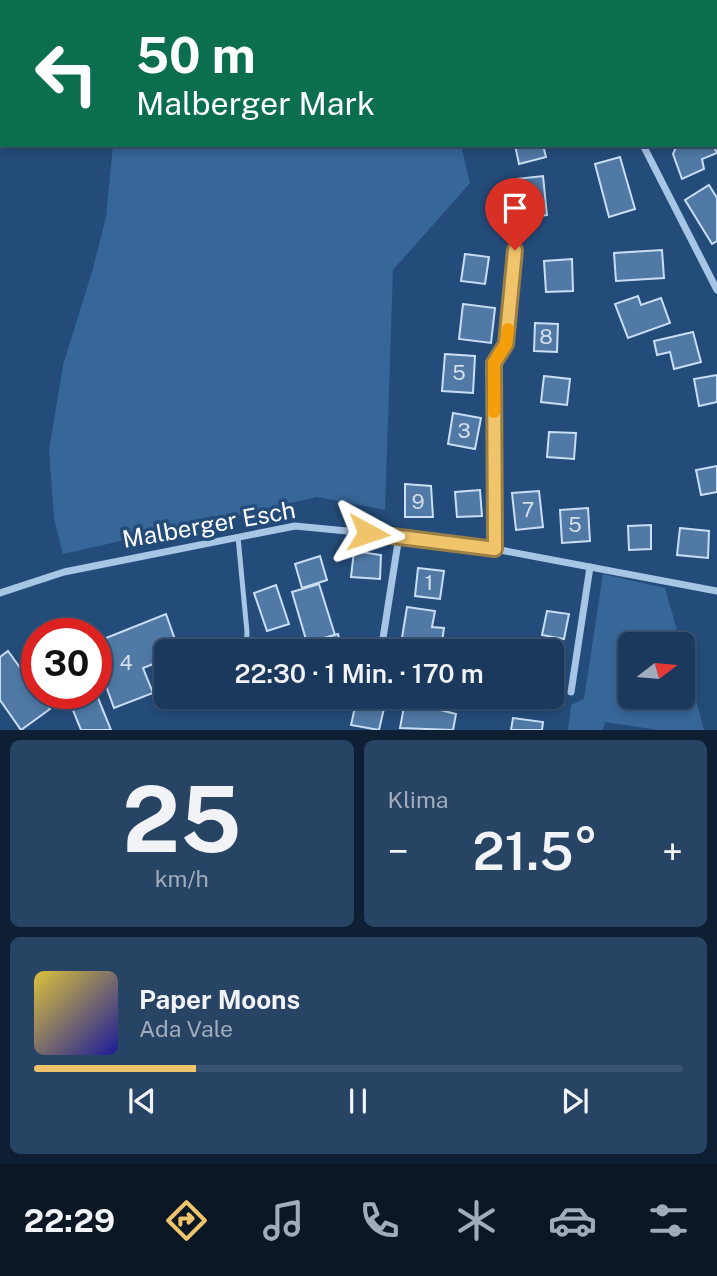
<!DOCTYPE html>
<html lang="de">
<meta charset="utf-8">
<style>
body{margin:0;font-family:"Public Sans",sans-serif;background:#284465;color:#f1f3f6;height:100vh;display:flex;flex-direction:column;font-size:26px;white-space:nowrap}
*{box-sizing:border-box;margin:0}
p{font-size:23px;color:#a0acbb}
.icon{flex:none;width:38px;height:38px;fill:none;stroke:currentColor;stroke-width:2;stroke-linecap:round;stroke-linejoin:round}
.map{position:relative;height:730px;overflow:hidden}
.sheet{display:flex;flex-direction:column;gap:10px;padding:10px;background:#0f1f33;flex:1}
.sheet>*{flex:none}
.hud{position:absolute;left:0px;top:0px;width:718px;height:147px;box-shadow:0 4px 10px #0003,0 0 0 2px #395372;background:#0b6e4f;color:#fff;overflow:hidden}
.needle{width:46px;rotate:74deg}
.fabs{position:absolute;left:618px;top:632px;display:grid;gap:14px}
.fabs a{display:grid;place-items:center;width:77px;height:77px;border-radius:10px;background:#1b395c;box-shadow:0 4px 10px #0003,0 0 0 2px #395372;font-size:35px}
.speed{position:absolute;left:21px;top:618px;display:flex;gap:14px;font-size:35px;font-weight:700;text-align:center}
.speed>*{display:grid;place-content:center;width:91px;height:91px;border-radius:50%;background:#1b395c;box-shadow:0 4px 10px #0003,0 0 0 2px #395372;line-height:1}
.speed .limit{border:10px solid #d22;background:#fff;color:#111}
.pin{position:absolute;display:grid;place-items:center;width:60px;height:60px;color:#fff;margin:-72px -30px;border-radius:50% 50% 50% 0;rotate:-45deg;box-shadow:0 0 7px #0007}
.pin .icon{rotate:45deg}
.me{position:absolute;width:77px;margin:-38px;rotate:95deg;stroke-linejoin:round;filter:drop-shadow(0 0 5px #0008)}
.turn{display:flex;align-items:center;gap:24px;height:147px;padding:0 21px;font-size:32px}
.turn .icon{width:91px;height:91px;stroke-width:2.5}
.turn b{display:block;font-size:49px;line-height:60px}
.big{font-size:52px;font-weight:600;line-height:1.1}
.sheet .tile{flex:1;display:flex;flex-direction:column;justify-content:center;gap:10px;min-width:0;padding:0 24px;border-radius:10px;background:#284465}
.sheet .dial{align-items:center;gap:0}
.dial b{font-size:91px;line-height:1}
.song{display:flex;align-items:center;gap:21px}
.cover{width:84px;height:84px;border-radius:10px;background:linear-gradient(135deg,hsl(50 70% 55%),hsl(240 70% 35%))}
.played{height:7px;border-radius:4px;background:linear-gradient(90deg,#efc46a 25%,#395372 25%)}
.keys{display:flex;justify-content:space-around;direction:ltr}
.heat{display:flex;justify-content:space-between;align-items:center;font-size:38px;direction:ltr}
.sheet .tiles{flex:1;display:grid;gap:10px;grid-template-columns:1fr 1fr}
.tile:last-child{grid-column:span 2}
.trip{position:absolute;left:154px;top:639px;width:410px;height:70px;border-radius:10px;background:#1b395c;box-shadow:0 4px 10px #0003,0 0 0 2px #395372;font-weight:600;line-height:70px;text-align:center}
.menu{display:flex;height:112px;justify-content:space-around;align-items:center;background:#0b1725;color:#a0acbb}
.menu .icon{width:49px;height:49px}
.menu .selected{color:#efc46a}
.menu b{font-size:32px;color:#f1f3f6}
.map>svg:first-child{display:block}
</style>
<div class="map">
<svg width="717" height="730" viewBox="0 0 717 730">
<rect width="100%" height="100%" fill="#244c7a"/>
<g fill="#376698">
<path d="M120 0H425L426 2H120Z"/>
<path d="M113 145H461L470 183 393 270 385 510 317 497 63 554 54 518 49 450 63 365 92 272 106 217Z"/>
<path d="M603 574 665 588 681 644H630V696H682L683 651 704 730H658L605 722 603 730H568L571 705 584 699Z"/>
</g>
<g fill="#5079a6" stroke="#c9def4" stroke-width="2">
<path d="M584 0H635L581 2Z"/>
<path d="M515 145H543L546 157 519 164Z"/>
<path d="M677 145H713L717 153 702 159 704 169 682 179 673 154Z"/>
<path d="M620 157 635 209 609 217 595 164Z"/>
<path d="M543 176 547 215 507 219 504 196 518 194 517 179Z"/>
<path d="M709 185 717 198V241L712 244 685 200Z"/>
<path d="M662 250 664 278 616 281 614 253Z"/>
<path d="M465 254 489 257 485 284 461 281Z"/>
<path d="M572 259 573 291 546 292 544 261Z"/>
<path d="M638 296 641 305 661 298 670 323 628 338 615 304Z"/>
<path d="M463 304 495 308 491 343 459 339Z"/>
<path d="M535 323 558 324 557 352 534 351Z"/>
<path d="M693 332 701 362 674 369 670 352 657 355 654 341Z"/>
<path d="M445 354 475 356 473 393 442 391Z"/>
<path d="M717 375V402L699 406 694 379Z"/>
<path d="M544 376 570 379 567 405 541 402Z"/>
<path d="M453 413 481 418 475 449 448 444Z"/>
<path d="M549 432 576 433 574 459 547 457Z"/>
<path d="M717 466V492L701 495 696 470Z"/>
<path d="M405 484 431 486 433 517H405Z"/>
<path d="M480 490 482 516 457 517 455 492Z"/>
<path d="M539 491 543 527 516 530 512 493Z"/>
<path d="M588 508 590 541 562 543 560 510Z"/>
<path d="M651 525V549L629 550 628 526Z"/>
<path d="M680 528 709 531 708 558 677 555Z"/>
<path d="M354 551 381 555 380 579 351 577Z"/>
<path d="M320 556 327 580 302 588 295 564Z"/>
<path d="M418 568 444 571 440 599 415 596Z"/>
<path d="M319 584 335 635 307 643 292 592Z"/>
<path d="M276 585 289 624 267 631 254 593Z"/>
<path d="M407 607 435 611 432 627 444 628 442 642 428 640 427 649 401 644Z"/>
<path d="M547 611 569 614 564 639 542 635Z"/>
<path d="M166 614 179 651H166V659L143 668 153 693 114 708 96 658V642Z"/>
<path d="M66 619 72 634H41L40 629Z"/>
<path d="M338 634 343 651H314L311 642Z"/>
<path d="M8 651 50 709 21 730 0 700V657Z"/>
<path d="M66 693H96L111 730H81Z"/>
<path d="M357 698 385 704 379 730 351 725Z"/>
<path d="M405 701 456 714 453 730 400 728Z"/>
<path d="M513 718 543 722 542 730H511Z"/>
</g>
<g fill="none" stroke-linecap="round" stroke-linejoin="round">
<g stroke="#a7c5e4" stroke-width="5">
<path d="M238 537 247 632 246 651"/>
<path d="M194 707 207 696"/>
</g>
<g stroke="#a7c5e4" stroke-width="7">
<path d="M551 0 553 2"/>
<path d="M643 145 717 290"/>
<path d="M495 549 494 363 506 343 515 250"/>
<path d="M0 593 64 572 295 526 399 536 495 549 717 591"/>
<path d="M381 651 399 536"/>
<path d="M571 692 590 567"/>
</g>
</g>
<g fill="none" stroke-linecap="round" stroke-linejoin="round">
<g stroke="#9b7f45" stroke-width="18">
<path id="route" d="M368 533 495 549 494 363 506 344 515 250"/>
</g>
<use href="#route" stroke="#efc46a" stroke-width="12"/>
<path stroke="#f59e0b" stroke-width="12" d="M494 412V363L506 344 508 329"/>
</g>
<g text-anchor="middle" stroke-width="7" stroke-linejoin="round" paint-order="stroke">
<g font-size="21" fill="#d3dee9">
<text x="546" y="344">8</text>
<text x="459" y="380">5</text>
<text x="464" y="438">3</text>
<text x="418" y="509">9</text>
<text x="528" y="517">7</text>
<text x="575" y="532">5</text>
<text x="429" y="590">1</text>
<text x="126" y="670">4</text>
</g>
<g font-size="24" fill="#fff" stroke="#244c7a">
<text transform="translate(209 525) rotate(-10)" y="8">Malberger Esch</text>
</g>
</g>
</svg>
<div class="fabs">
<a><svg class="needle" viewBox="-14 -14 28 28"><path d="M0-13l5 13h-10z" fill="#e53935"/><path d="M0 13l5-13h-10z" fill="#a0acbb"/></svg></a>
</div>
<div class="speed"><div class="limit">30</div></div>
<div class="pin" style="left:515px;top:250px;background:#d93025"><svg class="icon" aria-label="arrive" viewBox="0 0 24 24"><path d="M6 21V4h12l-3 4 3 4H6"/></svg></div>
<svg class="me" style="left:368px;top:533px" viewBox="-20 -20 40 40"><path d="M0-17L14 15 0 8-14 15z" fill="#efc46a" stroke="#fff" stroke-width="4"/></svg>
<div class="trip">22:30 · 1 Min. · 170 m</div>
<div class="hud">
<div class="turn"><svg class="icon" aria-label="left" viewBox="0 0 24 24"><path d="M17 20v-9H6M10 6l-5 5 5 5"/></svg><div><b>50 m</b>Malberger Mark</div></div>
</div>
</div>
<section class="sheet">
<div class="tiles">
<div class="tile dial"><b>25</b><p>km/h</p></div>
<div class="tile"><p>Klima</p>
<div class="heat"><a>−</a><b class="big">21.5°</b><a>+</a></div>
</div>
<div class="tile">
<div class="song"><i class="cover"></i><div><b>Paper Moons</b><p>Ada Vale</p></div></div>
<div class="played"></div>
<div class="keys"><svg class="icon" aria-label="previous" viewBox="0 0 24 24"><path d="M18 5L8 12l10 7zM5 5v14"/></svg><svg class="icon" aria-label="pause" viewBox="0 0 24 24"><path d="M8 5v14M16 5v14"/></svg><svg class="icon" aria-label="next" viewBox="0 0 24 24"><path d="M6 5l10 7-10 7zM19 5v14"/></svg></div>
</div>
</div>
</section>
<nav class="menu">
<b>22:29</b>
<svg class="icon selected" aria-label="directions" viewBox="0 0 24 24"><path d="M12 3l9 9-9 9-9-9zM9 14v-3h6M13 9l2 2-2 2"/></svg>
<svg class="icon" aria-label="music" viewBox="0 0 24 24"><path d="M9 18V5l10-2v13"/><circle cx="6" cy="18" r="3"/><circle cx="16" cy="16" r="3"/></svg>
<svg class="icon" aria-label="phone" viewBox="0 0 24 24"><path d="M5 4h4l2 5-3 2q2 4 5 5l2-3 5 2v4C11 20 4 13 5 4z"/></svg>
<svg class="icon" aria-label="climate" viewBox="0 0 24 24"><path d="M12 3v18M4 7l16 10M4 17L20 7"/></svg>
<svg class="icon" aria-label="car" viewBox="0 0 24 24"><path d="M5 17H2v-5l4-1 3-4h7l3 4 3 1v5h-3M9 17h6M6 11h13"/><circle cx="7" cy="17" r="2"/><circle cx="17" cy="17" r="2"/></svg>
<svg class="icon" aria-label="filters" viewBox="0 0 24 24"><path d="M4 7h16M4 17h16"/><circle cx="9" cy="7" r="2"/><circle cx="15" cy="17" r="2"/></svg>
</nav>
